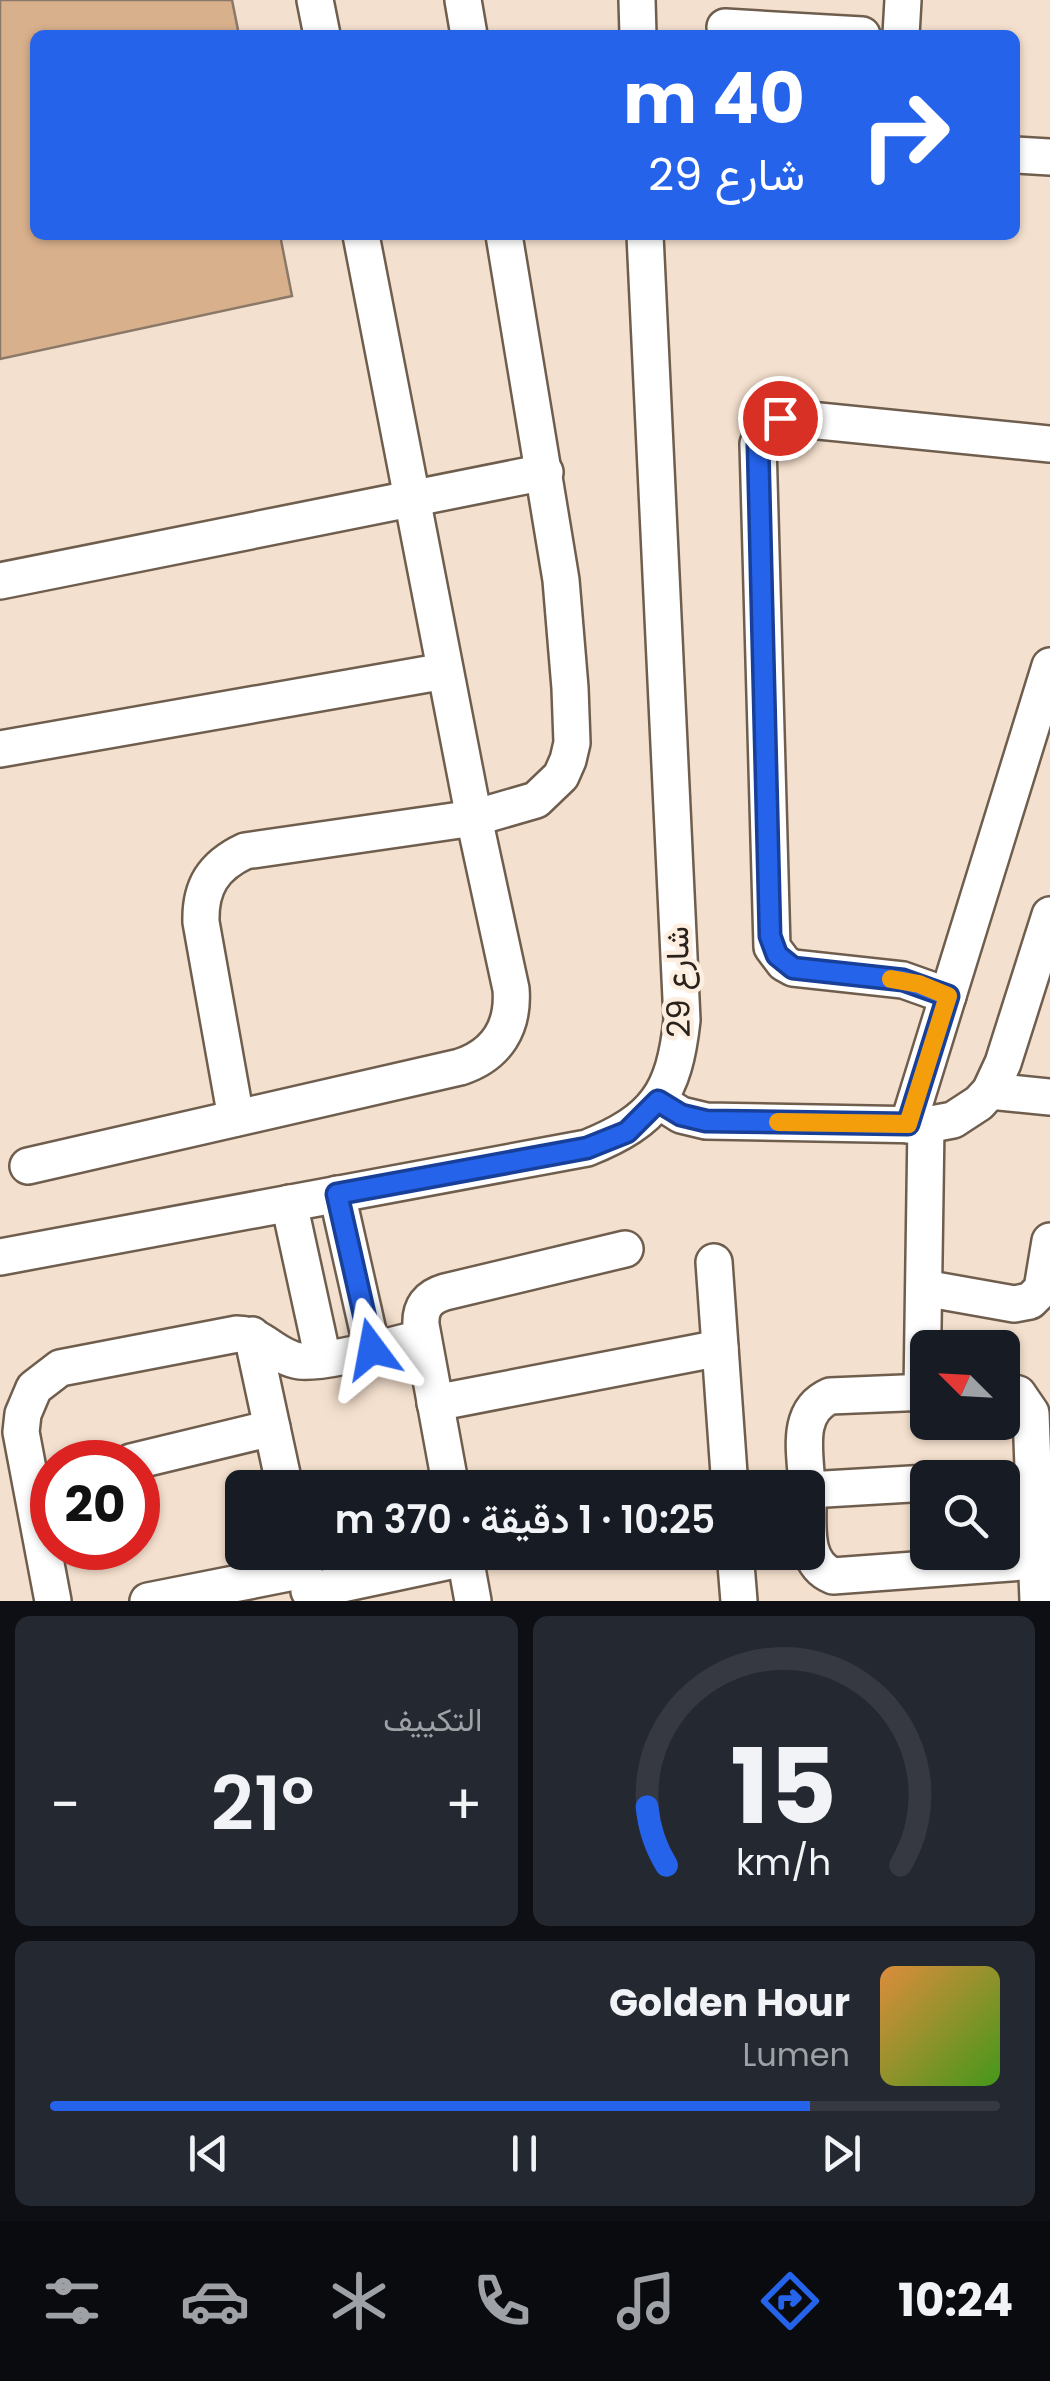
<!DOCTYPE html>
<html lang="ar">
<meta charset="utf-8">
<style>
body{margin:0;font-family:Poppins,Vazirmatn,sans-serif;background:#242831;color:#f1f3f6;direction:rtl;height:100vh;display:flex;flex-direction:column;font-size:38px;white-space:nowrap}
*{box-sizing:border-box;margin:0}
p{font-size:32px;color:#9ea1a6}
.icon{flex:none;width:55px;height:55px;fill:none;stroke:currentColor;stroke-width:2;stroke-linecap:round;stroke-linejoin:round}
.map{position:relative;height:1601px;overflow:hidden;direction:ltr}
.details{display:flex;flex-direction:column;gap:15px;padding:15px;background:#0d0f14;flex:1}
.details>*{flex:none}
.hud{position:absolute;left:30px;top:30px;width:990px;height:210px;border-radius:15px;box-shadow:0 2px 8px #0004;direction:rtl;background:#2563eb;color:#fff;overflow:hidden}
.needle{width:65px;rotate:294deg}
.fabs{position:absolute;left:910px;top:1330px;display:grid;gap:20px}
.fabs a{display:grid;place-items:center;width:110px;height:110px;border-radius:15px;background:#171b24;box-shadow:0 2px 8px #0004;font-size:50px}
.speed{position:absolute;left:30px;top:1440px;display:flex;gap:20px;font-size:50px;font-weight:700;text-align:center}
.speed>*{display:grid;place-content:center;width:130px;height:130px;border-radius:50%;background:#171b24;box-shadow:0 2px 8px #0004;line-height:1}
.speed .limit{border:15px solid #d22;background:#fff;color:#111}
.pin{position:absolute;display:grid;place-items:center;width:85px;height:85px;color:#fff;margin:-42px;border:5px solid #fff;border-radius:50%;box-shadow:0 2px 10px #0007}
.me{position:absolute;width:110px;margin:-55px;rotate:347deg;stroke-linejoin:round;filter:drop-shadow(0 0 8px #0008)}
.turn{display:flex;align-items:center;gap:35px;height:210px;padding:0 50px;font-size:45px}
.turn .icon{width:130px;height:130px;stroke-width:2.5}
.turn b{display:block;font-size:70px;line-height:85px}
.big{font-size:75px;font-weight:600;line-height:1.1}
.details .tile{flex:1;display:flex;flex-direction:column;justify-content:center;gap:15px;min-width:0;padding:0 35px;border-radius:15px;background:#242831}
.details .dial{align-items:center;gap:0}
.dial svg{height:260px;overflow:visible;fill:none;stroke:#363941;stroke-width:7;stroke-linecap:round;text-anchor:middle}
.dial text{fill:#f1f3f6;stroke:none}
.song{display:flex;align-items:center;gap:30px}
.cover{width:120px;height:120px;border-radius:15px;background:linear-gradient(135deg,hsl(30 70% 55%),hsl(100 70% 35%))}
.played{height:10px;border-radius:5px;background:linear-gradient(90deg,#2563eb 80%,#363941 80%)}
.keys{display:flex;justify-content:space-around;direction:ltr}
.heat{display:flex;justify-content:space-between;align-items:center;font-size:55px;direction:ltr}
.details .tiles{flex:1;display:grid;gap:15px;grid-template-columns:1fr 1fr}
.tile:last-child{grid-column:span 2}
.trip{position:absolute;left:225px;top:1470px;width:600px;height:100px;border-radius:15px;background:#171b24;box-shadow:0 2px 8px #0004;font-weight:600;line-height:100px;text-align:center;direction:rtl}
.menu{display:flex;height:160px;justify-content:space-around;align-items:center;background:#090b0e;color:#9ea1a6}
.menu .icon{width:70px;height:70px}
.menu .selected{color:#2563eb}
.menu b{font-size:45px;color:#f1f3f6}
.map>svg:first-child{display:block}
</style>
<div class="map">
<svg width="1050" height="1601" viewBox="0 0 1050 1601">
<rect width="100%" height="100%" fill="#f4e0ce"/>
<path fill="#d8b08c" stroke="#8a7868" stroke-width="2.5" d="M0 0H232L239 35H35V235H280L292 296 0 359Z"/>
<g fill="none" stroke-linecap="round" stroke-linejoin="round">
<g stroke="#6f5e4e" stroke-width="40">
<g id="minor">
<path d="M315 0 322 35"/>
<path d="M463 0 469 35"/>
<path d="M637 0 638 35"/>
<path d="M725 27 862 35"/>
<path d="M901 35 903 0"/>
<path d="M1015 155 1050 157"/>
<path d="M0 581 545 472"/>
<path d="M0 749 445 671"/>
<path d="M948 996 903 980 793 968 784 963 772 947 758 444C763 427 772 418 789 418L1050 444"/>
<path d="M990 1091 1050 1097"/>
<path d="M659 1101 681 1115 706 1121 926 1125 953 1120 979 1103 990 1091 1003 1063 1050 915"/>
<path d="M236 1118 201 922C200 887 213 866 245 851L474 818 536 800 561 776 568 760 572 743 570 688 561 580 504 235"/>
<path d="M908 1125 1050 666"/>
<path d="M28 1166 460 1067C497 1055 514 1027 511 989L474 818 361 235"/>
<path d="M337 1194 372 1349"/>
<path d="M289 1203 323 1359"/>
<path d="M0 1257 587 1148C656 1120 674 1093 682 1020L645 235"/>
<path d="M714 1262 730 1488"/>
<path d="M924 1288 1014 1304 1030 1301 1042 1289 1050 1241"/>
<path d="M252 1335 285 1488"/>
<path d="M1002 1389 1018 1394 1031 1413 1038 1601"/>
<path d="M922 1393 926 1125"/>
<path d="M435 1403 720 1348"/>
<path d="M131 1462 272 1428"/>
<path d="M451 1488 421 1325C420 1307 428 1297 445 1292L625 1249"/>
<path d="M807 1488C806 1455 794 1412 830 1396L928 1392"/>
<path d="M808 1490 928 1483"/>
<path d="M808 1493C809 1521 801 1563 833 1576L1037 1561"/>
<path d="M464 1552 473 1601"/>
<path d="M735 1552 739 1601"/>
<path d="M309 1591 465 1558"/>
<path d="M53 1601 21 1432 23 1414 34 1388 60 1368 237 1334C263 1334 275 1358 300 1361 326 1364 394 1344 423 1338"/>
<path d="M148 1601 304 1570"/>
</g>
</g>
<use href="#minor" stroke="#fff" stroke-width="35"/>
</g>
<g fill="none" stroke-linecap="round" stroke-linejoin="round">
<g stroke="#184099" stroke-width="25">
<path id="route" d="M372 1349 337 1194 587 1148 627 1132 658 1101 681 1115 706 1121 908 1124 948 996 903 980 793 968 777 955 770 936 758 444 765 428 780 418"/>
</g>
<use href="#route" stroke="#2563eb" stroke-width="18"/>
<path stroke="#f59e0b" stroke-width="18" d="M778 1122 908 1124 948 996 919 984 891 979"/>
</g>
<g text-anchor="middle" stroke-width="9" stroke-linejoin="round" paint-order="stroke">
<g font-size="32" fill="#2a221c" stroke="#feeedf">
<text transform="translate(678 982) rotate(-91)" y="11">شارع 29</text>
</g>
</g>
</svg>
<div class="fabs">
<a><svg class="needle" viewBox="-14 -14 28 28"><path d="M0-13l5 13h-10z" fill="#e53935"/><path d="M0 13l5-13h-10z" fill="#9ea1a6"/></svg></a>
<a><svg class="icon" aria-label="search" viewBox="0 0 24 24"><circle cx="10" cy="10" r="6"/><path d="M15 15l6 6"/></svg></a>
</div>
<div class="speed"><div class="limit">20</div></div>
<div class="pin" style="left:780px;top:418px;background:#d93025"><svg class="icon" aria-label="arrive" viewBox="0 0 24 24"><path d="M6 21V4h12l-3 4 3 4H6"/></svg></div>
<svg class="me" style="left:372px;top:1349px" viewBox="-20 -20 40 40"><path d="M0-17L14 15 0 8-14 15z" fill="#2563eb" stroke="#fff" stroke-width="4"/></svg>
<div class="trip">10:25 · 1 دقيقة · 370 m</div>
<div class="hud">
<div class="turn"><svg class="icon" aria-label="right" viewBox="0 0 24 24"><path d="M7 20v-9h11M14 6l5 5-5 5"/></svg><div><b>40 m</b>شارع 29</div></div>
</div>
</div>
<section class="details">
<div class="tiles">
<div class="tile dial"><svg viewBox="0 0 100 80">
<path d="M14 69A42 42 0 1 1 86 69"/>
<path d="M14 69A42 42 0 0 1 8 51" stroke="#2563eb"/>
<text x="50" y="56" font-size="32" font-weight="700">15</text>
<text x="50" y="72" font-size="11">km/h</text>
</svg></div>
<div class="tile"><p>التكييف</p>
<div class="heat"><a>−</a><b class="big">21°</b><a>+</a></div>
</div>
<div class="tile">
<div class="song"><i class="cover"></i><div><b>Golden Hour</b><p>Lumen</p></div></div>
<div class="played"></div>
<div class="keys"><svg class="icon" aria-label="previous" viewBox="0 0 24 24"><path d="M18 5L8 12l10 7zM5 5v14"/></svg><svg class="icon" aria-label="pause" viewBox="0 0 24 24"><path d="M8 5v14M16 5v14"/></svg><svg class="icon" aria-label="next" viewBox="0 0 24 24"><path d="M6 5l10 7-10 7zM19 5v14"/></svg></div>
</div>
</div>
</section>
<nav class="menu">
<b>10:24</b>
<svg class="icon selected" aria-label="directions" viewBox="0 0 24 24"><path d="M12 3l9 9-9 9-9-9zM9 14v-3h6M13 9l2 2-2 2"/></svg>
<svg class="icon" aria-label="music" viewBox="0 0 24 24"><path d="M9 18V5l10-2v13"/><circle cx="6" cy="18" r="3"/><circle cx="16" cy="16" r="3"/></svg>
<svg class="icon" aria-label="phone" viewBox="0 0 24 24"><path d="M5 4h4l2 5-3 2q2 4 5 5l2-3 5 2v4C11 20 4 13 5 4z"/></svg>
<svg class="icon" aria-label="climate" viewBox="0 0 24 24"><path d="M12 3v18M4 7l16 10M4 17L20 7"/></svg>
<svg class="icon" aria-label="car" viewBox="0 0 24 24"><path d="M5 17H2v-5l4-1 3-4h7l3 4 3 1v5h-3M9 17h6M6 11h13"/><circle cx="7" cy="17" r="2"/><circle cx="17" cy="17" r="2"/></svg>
<svg class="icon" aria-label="filters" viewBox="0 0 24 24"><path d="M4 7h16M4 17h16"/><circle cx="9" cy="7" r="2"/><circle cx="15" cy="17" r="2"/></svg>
</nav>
